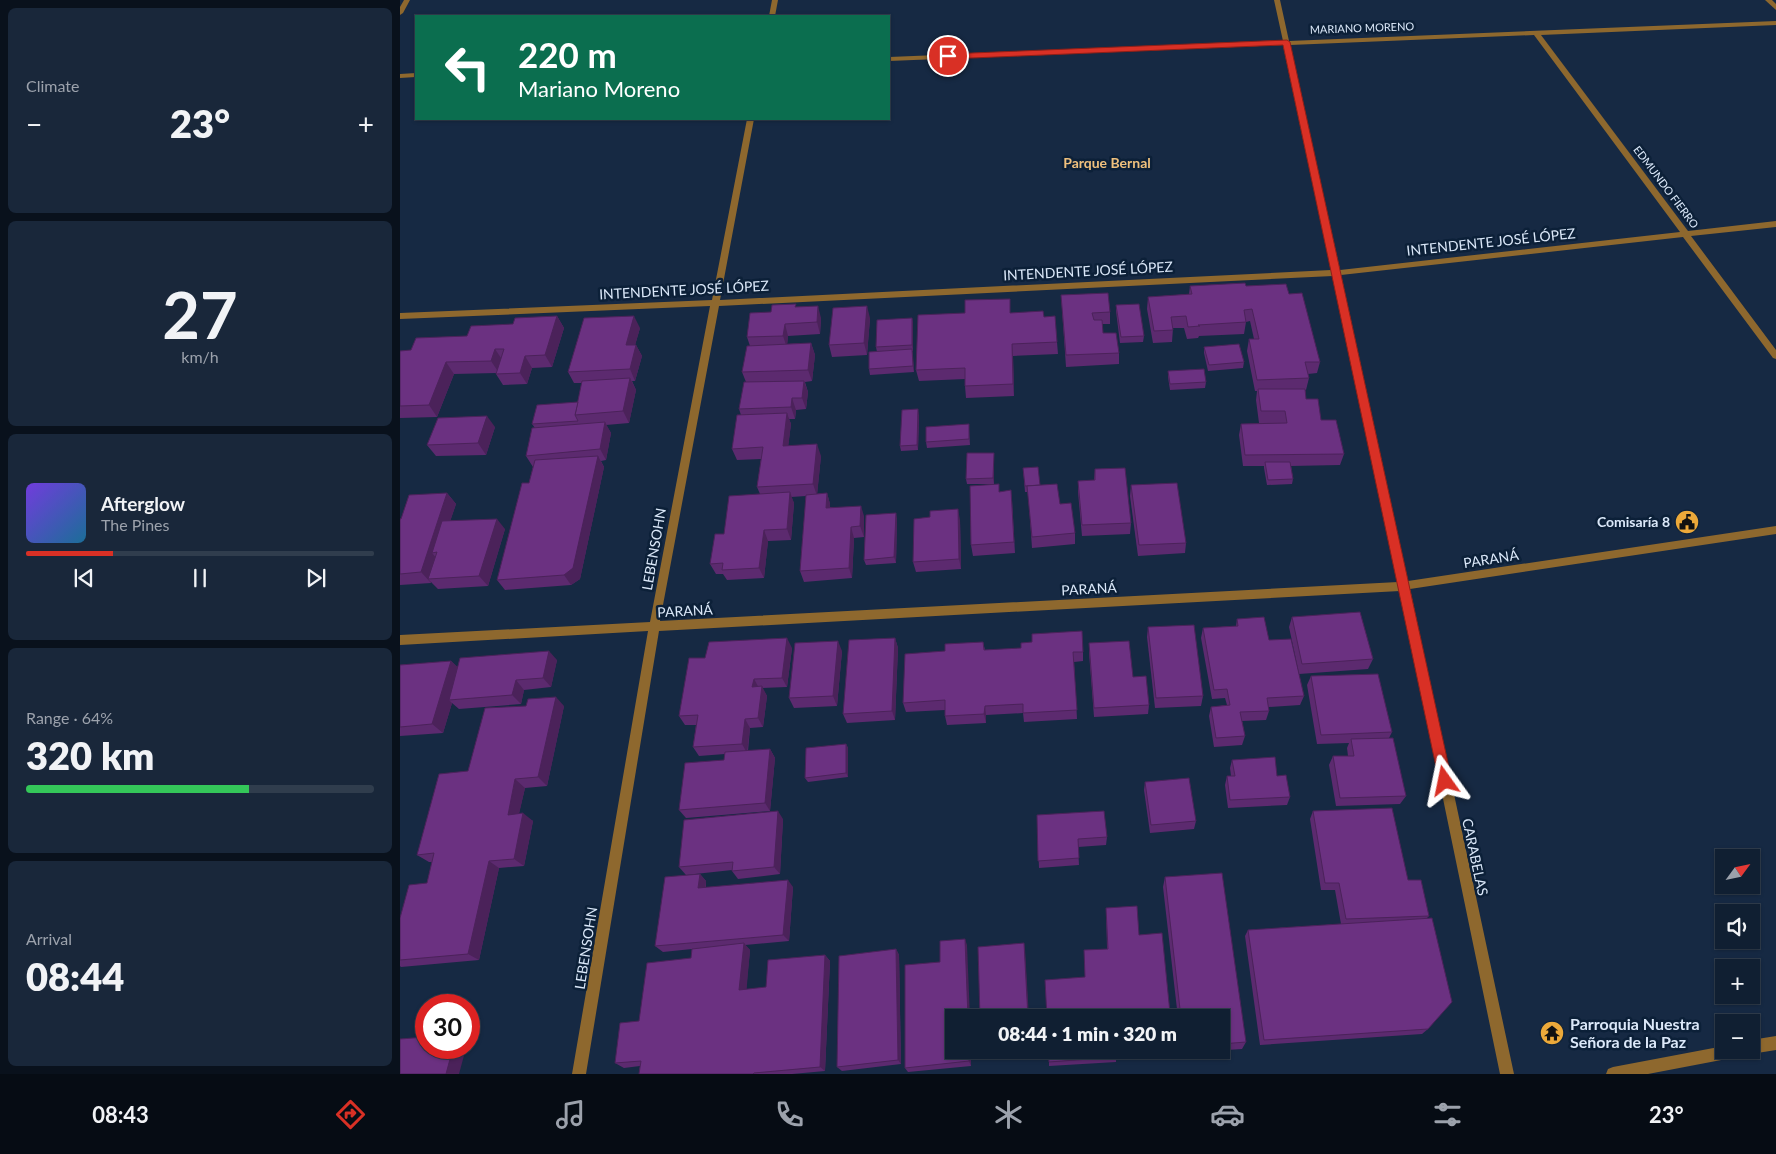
<!DOCTYPE html>
<meta charset="utf-8">
<style>
body{margin:0;font-family:Lato,sans-serif;background:#19273a;color:#f1f3f6;height:100vh;display:flex;flex-direction:column;font-size:19px;white-space:nowrap}
*{box-sizing:border-box;margin:0}
p{font-size:16px;color:#9ca2ac}
.icon{flex:none;width:28px;height:28px;fill:none;stroke:currentColor;stroke-width:2;stroke-linecap:round;stroke-linejoin:round}
.map{position:relative;flex:1;overflow:hidden}
.side{display:flex;flex-direction:column;gap:8px;padding:8px;background:#09111c;width:400px}
.side>*{flex:none}
.hud{position:absolute;left:15px;top:15px;width:475px;height:105px;border-radius:0px;box-shadow:0 1px 4px #0004,0 0 0 1px #303d4d;background:#0b6e4f;color:#fff;overflow:hidden}
.needle{width:32px;rotate:57deg}
.tools{position:absolute;left:1315px;top:849px;display:grid;gap:10px}
.tools a{display:grid;place-items:center;width:45px;height:45px;border-radius:0px;background:#101f32;box-shadow:0 1px 4px #0004,0 0 0 1px #303d4d;font-size:25px}
.speed{position:absolute;left:15px;top:994px;display:flex;gap:10px;font-size:25px;font-weight:700;text-align:center}
.speed>*{display:grid;place-content:center;width:65px;height:65px;border-radius:50%;background:#101f32;box-shadow:0 1px 4px #0004,0 0 0 1px #303d4d;line-height:1}
.speed .limit{border:8px solid #d22;background:#fff;color:#111}
.pin{position:absolute;display:grid;place-items:center;width:42px;height:42px;color:#fff;margin:-21px;border:2px solid #fff;border-radius:50%;box-shadow:0 1px 5px #0007}
.me{position:absolute;width:55px;margin:-28px;rotate:348deg;stroke-linejoin:round;filter:drop-shadow(0 0 4px #0008)}
.turn{display:flex;align-items:center;gap:18px;height:105px;padding:0 20px;font-size:22px}
.turn .icon{width:65px;height:65px;stroke-width:2.5}
.turn b{display:block;font-size:35px;line-height:42px}
.big{font-size:38px;font-weight:800;line-height:1.1}
.side .tile{flex:1;display:flex;flex-direction:column;justify-content:center;gap:8px;min-width:0;padding:0 18px;border-radius:8px;background:#19273a}
.side .dial{align-items:center;gap:0}
.dial b{font-size:65px;line-height:1}
.song{display:flex;align-items:center;gap:15px}
.cover{width:60px;height:60px;border-radius:8px;background:linear-gradient(135deg,hsl(260 70% 55%),hsl(200 70% 35%))}
.played{height:5px;border-radius:2px;background:linear-gradient(90deg,#d93025 25%,#303d4d 25%)}
.keys{display:flex;justify-content:space-around;direction:ltr}
.heat{display:flex;justify-content:space-between;align-items:center;font-size:28px;direction:ltr}
.charge{height:8px;border-radius:4px;background:linear-gradient(90deg,#34c759 64%,#303d4d 0)}
.trip{position:absolute;left:545px;top:1009px;width:285px;height:50px;border-radius:0px;background:#101f32;box-shadow:0 1px 4px #0004,0 0 0 1px #303d4d;font-weight:800;line-height:50px;text-align:center}
.tabs{display:flex;height:80px;justify-content:space-around;align-items:center;background:#060c14;color:#9ca2ac}
.tabs .icon{width:35px;height:35px}
.tabs .selected{color:#d93025}
.tabs b{font-size:22px;color:#f1f3f6}
main{display:flex;flex:1;min-height:0}
.map>svg:first-child{display:block}
</style>
<main>
<section class="side">
<div class="tile"><p>Climate</p>
<div class="heat"><a>−</a><b class="big">23°</b><a>+</a></div>
</div>
<div class="tile dial"><b>27</b><p>km/h</p></div>
<div class="tile">
<div class="song"><i class="cover"></i><div><b>Afterglow</b><p>The Pines</p></div></div>
<div class="played"></div>
<div class="keys"><svg class="icon" aria-label="previous" viewBox="0 0 24 24"><path d="M18 5L8 12l10 7zM5 5v14"/></svg><svg class="icon" aria-label="pause" viewBox="0 0 24 24"><path d="M8 5v14M16 5v14"/></svg><svg class="icon" aria-label="next" viewBox="0 0 24 24"><path d="M6 5l10 7-10 7zM19 5v14"/></svg></div>
</div>
<div class="tile"><p>Range · 64%</p><b class="big">320 km</b><div class="charge"></div></div>
<div class="tile"><p>Arrival</p><b class="big">08:44</b></div>
</section>
<div class="map">
<svg width="1376" height="1074" viewBox="0 0 1376 1074">
<rect width="100%" height="100%" fill="#162943"/>
<g fill="none" stroke-linecap="round" stroke-linejoin="round">
<g fill="#8e682e" fill-rule="evenodd">
<path d="M4 0H10L3 13 0 15V7Z"/>
<path d="M372 0H378L375 16H369Z"/>
<path d="M874 0H880L889 41 1376 21V25L1141 35 1288 231 1376 221V227L1291 236 1376 350V359L1373 358 1283 237 941 275 1008 581 1376 526V534L1010 589 1114 1074H1100L1000 591 259 631 186 1074H172L248 631 0 645V635L250 622 310 306 0 319V313L312 300 347 119H354L320 300 931 270 883 45 489 61V57L883 41ZM1134 35 1280 232 940 270 890 45ZM933 276 998 582 260 621 319 306Z"/>
<path d="M1365 0H1372L1376 4V10Z"/>
<path d="M16 73V77L0 78V74Z"/>
<path d="M1376 1036V1050L1351 1054 1346 1052V1050H1351V1040Z"/>
<path d="M1324 1046V1050H1344L1342 1055 1337 1057 1248 1074H1206L1208 1069 1213 1067Z"/>
</g>
</g>
<g fill="#5c2a6f">
<path d="M790 286H846L889 294 920 362 917 373 908 374 909 378 906 390H905L906 399 921 420 944 454 940 465 891 466 893 479 892 484 867 485 864 468V466H843L839 435 841 424 882 423H859L856 400 857 391H855L847 351 849 339H854L850 321 846 322 844 334 799 336 798 338 787 339 784 328H773L772 342 753 343 747 309 748 297 789 294Z"/>
<path d="M661 295 710 312V324H702L703 333 719 353V364L666 367Z"/>
<path d="M716 305 744 336 743 342 720 343 716 311Z"/>
<path d="M397 307 421 318 420 334 388 336 387 344 411 343 415 355 412 381 405 382 408 392 406 409 396 410 395 419H389L391 424 388 446 421 456 417 494 427 493 430 504V507L464 516V537L454 538 452 578 404 582 400 571 406 496 391 497 394 503 391 540 368 541 364 578 327 580 323 574H316L310 564 324 534 360 494 357 487 361 459 337 460 332 449 341 415 339 409 346 382 342 372 350 346 347 337 371 312Z"/>
<path d="M611 313 644 317 657 342 658 354 613 356 614 396 566 398 565 386V379L519 381 516 370Z"/>
<path d="M157 316 164 328 152 367 132 368 127 384 103 385 96 374V373L54 374 37 417 0 418V351L11 350 113 324Z"/>
<path d="M470 318 467 355 432 357 429 345Z"/>
<path d="M512 318 513 324V351H512L514 372 470 375 469 369 477 352 476 347Z"/>
<path d="M240 328 235 345H236L242 356 235 381H232L236 390 229 423 206 425 211 433 206 460 201 461 204 467 180 579 171 585 105 590 97 580 129 483 133 467 126 456 135 428 132 424 178 402 182 383H174L168 372Z"/>
<path d="M804 347 844 362 843 368 808 371 804 353Z"/>
<path d="M768 371 806 382 805 388 770 390 768 377Z"/>
<path d="M519 415 518 450 501 451 500 446Z"/>
<path d="M95 427 86 455 36 456 27 445Z"/>
<path d="M569 430 570 445 527 448 526 442Z"/>
<path d="M594 453V484H567L566 479Z"/>
<path d="M623 468 640 485 660 504 675 533V544L632 548 628 492H625Z"/>
<path d="M695 469 731 523 730 534 682 536 678 492V481L694 480Z"/>
<path d="M731 485 786 543 785 553 738 556 730 496Z"/>
<path d="M600 492 612 501 615 553 573 556 571 545Z"/>
<path d="M47 493 56 504 50 521 105 529 88 586 38 589 31 582V583L0 585V519Z"/>
<path d="M530 517 560 520 561 569 516 572 513 562Z"/>
<path d="M497 518 496 563 466 565 464 560Z"/>
<path d="M892 617 973 659 968 669 899 674 889 627Z"/>
<path d="M837 619 869 640 904 696 900 705 869 707V711L866 720 842 721 845 736 842 745 814 747 809 716 811 707 827 705 825 698 812 699 801 638 803 628 836 626Z"/>
<path d="M748 627 803 696 801 706 755 708 747 637Z"/>
<path d="M495 638 498 648 495 720 447 723 443 714Z"/>
<path d="M583 642 585 650 683 652V661L674 662 677 719 624 722 623 713 586 715V723L547 725 545 716V710L506 712 503 703 545 651Z"/>
<path d="M689 643 733 677 749 705 748 714 694 717 689 653Z"/>
<path d="M392 648 387 687 362 688 367 696 363 727 350 728 348 751 370 749 375 758 370 811 286 818 279 810 324 760 325 754 299 756 293 747 296 725H285L279 716 305 658Z"/>
<path d="M442 651 437 706 394 708 389 698Z"/>
<path d="M157 660 151 687 124 690 121 704 59 709 52 703 43 733 0 736V665L51 661 57 667Z"/>
<path d="M911 676 992 732 989 738 1006 796 1000 804 936 806 929 765 933 756H948L947 748 949 743 917 744 907 685Z"/>
<path d="M164 706 147 786 125 788 119 813 133 821 124 866 99 868 79 960 1 967 0 966V918L27 883 32 862H29L17 855 68 771Z"/>
<path d="M446 744 448 748V777L408 782 405 778Z"/>
<path d="M832 760 877 776 890 797 887 805 828 808 825 785 827 776H831L830 768Z"/>
<path d="M745 782 796 821 794 829 750 833 744 790Z"/>
<path d="M913 811 1008 880 1029 916 1026 919 1028 1029 1022 1034 860 1045 845 936 848 930 941 924 935 890H921L910 819Z"/>
<path d="M637 815 707 837 706 845 678 847 679 865 639 868Z"/>
<path d="M383 819 380 874 338 879 332 871V870L286 875 279 867Z"/>
<path d="M300 874 306 881V887H393L389 941 345 945 350 950 346 990 366 987 425 955 430 961 425 1071 392 1074H239L240 1066 224 1068 215 1063 291 958 292 949 263 952 255 946Z"/>
<path d="M765 877 846 1042 842 1049 782 1053 781 1050H821V1018H778L763 887Z"/>
<path d="M706 908 739 935 770 1013 768 1018H647L685 977 707 949Z"/>
<path d="M567 945 554 1050H571V1066L508 1072 505 1068 540 962Z"/>
<path d="M496 949 499 955 501 1064 442 1071 437 1067Z"/>
<path d="M716 1057V1062L649 1066V1062Z"/>
</g>
<g fill="#4b225a">
<path d="M418 306 421 318 420 334 417 322Z"/>
<path d="M467 306 470 318 467 355 464 343Z"/>
<path d="M157 316 164 328 152 367 145 355Z"/>
<path d="M234 316 240 328 232 356 226 345Z"/>
<path d="M512 318 513 324V351L512 345Z"/>
<path d="M385 324 388 336 387 348 383 336Z"/>
<path d="M411 343 415 355 412 381 408 370Z"/>
<path d="M612 344 613 356 614 396 613 384Z"/>
<path d="M236 345 242 356 235 381 230 369Z"/>
<path d="M95 349 103 361 99 373 91 361Z"/>
<path d="M512 349 513 355 514 372 513 366Z"/>
<path d="M125 356 132 368 127 384 120 373Z"/>
<path d="M46 362 54 374 37 417 29 405Z"/>
<path d="M230 378 236 390 229 423 223 411Z"/>
<path d="M404 381 408 392 406 409 402 398Z"/>
<path d="M392 398 396 410 395 419 391 407Z"/>
<path d="M518 409 519 415 518 450 517 445Z"/>
<path d="M387 413 391 424 387 457 383 446Z"/>
<path d="M87 416 95 427 86 455 78 443Z"/>
<path d="M205 422 211 433 206 460 200 449Z"/>
<path d="M417 444 421 456 417 496 413 484Z"/>
<path d="M594 453V484L593 478Z"/>
<path d="M198 456 204 467 180 579 171 585 164 575Z"/>
<path d="M390 492 394 503 391 540 387 529Z"/>
<path d="M47 493 56 504 39 555 37 552 32 553 38 560 28 579 31 582V583L21 572Z"/>
<path d="M427 493 430 504 429 519 426 508Z"/>
<path d="M461 506 464 516V537L460 526Z"/>
<path d="M558 509 560 520 561 569 559 559Z"/>
<path d="M496 513 497 518 496 563 494 557Z"/>
<path d="M97 519 105 529 88 586 79 576Z"/>
<path d="M451 527 454 538 452 578 449 568Z"/>
<path d="M364 530 368 541 364 578 359 568Z"/>
<path d="M387 638 392 648 387 687 382 678Z"/>
<path d="M495 638 498 648 495 720 492 711Z"/>
<path d="M438 641 442 651 437 706 433 696Z"/>
<path d="M149 651 157 660 151 687 143 678Z"/>
<path d="M51 661 61 670 49 700 52 703 43 733 32 724Z"/>
<path d="M354 679 359 688 352 687Z"/>
<path d="M116 680 124 690 121 704 112 695Z"/>
<path d="M362 686 367 696 363 727 358 718Z"/>
<path d="M156 697 164 706 147 786 138 777Z"/>
<path d="M585 706 586 715V723L584 714Z"/>
<path d="M345 719 350 728 347 753 342 744Z"/>
<path d="M446 744 448 748V777L446 773Z"/>
<path d="M370 749 375 758 370 811 365 803Z"/>
<path d="M115 779 125 788 117 823 108 815Z"/>
<path d="M378 811 383 819 380 874 374 867Z"/>
<path d="M123 813 133 821 124 866 114 859Z"/>
<path d="M89 861 99 868 79 960 68 954Z"/>
<path d="M300 874 306 881 305 895 298 888Z"/>
<path d="M388 880 393 887 389 941 383 935Z"/>
<path d="M565 939 567 945 570 1018H568Z"/>
<path d="M344 943 350 950 346 996 339 990Z"/>
<path d="M624 943 625 949 629 1018H628Z"/>
<path d="M496 949 499 955 501 1064 498 1060Z"/>
<path d="M425 955 430 961 425 1071 420 1067Z"/>
<path d="M53 1048H66L59 1074H46Z"/>
<path d="M569 1050H571V1066L569 1061Z"/>
</g>
<g fill="#6b3181" stroke="#4b225a">
<path d="M845 283 846 286 886 284 889 294 902 293 920 362H905L909 378 857 380 849 339H859L852 309 844 310 846 322 798 325 800 326 788 327 786 316 771 317 773 330 754 331 748 297 792 294 790 286Z"/>
<path d="M708 293 710 312 692 313 694 320H702L703 333H716L719 353 666 355 661 295Z"/>
<path d="M610 299V313L643 311 644 317 655 316 657 342 612 344 613 384 565 386V368L516 370 518 315 565 313V300Z"/>
<path d="M396 304 395 307 418 306 417 322 385 324 383 336 347 337 350 313 371 312 372 305Z"/>
<path d="M739 304 744 336 721 337 716 305Z"/>
<path d="M467 306 464 343 429 345 433 308Z"/>
<path d="M157 316 145 355 125 356 120 373 96 374 104 349H95L91 361 46 362 29 405 0 406V351L11 350 16 338 67 336 71 326 113 324 115 318Z"/>
<path d="M234 316 226 345H236L230 369 168 372 184 318Z"/>
<path d="M512 318V345L476 347 477 320Z"/>
<path d="M411 343 408 370 342 372 347 346Z"/>
<path d="M839 344 844 362 809 365 804 347Z"/>
<path d="M512 349 513 366 469 369V352Z"/>
<path d="M804 369 806 382 770 384 768 371Z"/>
<path d="M230 378 223 411 175 415 182 381Z"/>
<path d="M404 381 402 398H392L391 407 339 409 344 382Z"/>
<path d="M858 389H905L906 399H918L921 420H936L944 454 845 455 841 424 887 423 885 411H861Z"/>
<path d="M178 402 175 415 178 421 132 424 137 405Z"/>
<path d="M518 409 517 445 500 446 502 410Z"/>
<path d="M387 413 383 446 417 444 413 484 357 487 363 447 332 449 337 415Z"/>
<path d="M87 416 78 443 27 445 38 418Z"/>
<path d="M205 422 200 449 126 456 132 428Z"/>
<path d="M569 424V439L526 442V427Z"/>
<path d="M567 453H594L593 478 566 479Z"/>
<path d="M198 456 173 568 164 575 97 580 122 483H129L135 460Z"/>
<path d="M865 462H890L893 479 868 480Z"/>
<path d="M638 467 640 485 625 486 623 468Z"/>
<path d="M725 468 731 523 682 525 678 481 695 480V469Z"/>
<path d="M777 483 786 543 739 545 731 485Z"/>
<path d="M599 484V492L611 490 614 542 571 545 570 486Z"/>
<path d="M657 484 660 504 671 503 675 533 632 537 627 486Z"/>
<path d="M390 492 387 529 364 530 359 568 322 570 323 563 310 564 315 534H324L329 496Z"/>
<path d="M47 493 21 572 0 574V519H1L9 495Z"/>
<path d="M427 493 426 508 461 506 460 526 451 527 449 568 400 571 406 495Z"/>
<path d="M558 509 559 559 513 562 514 519 530 517V511Z"/>
<path d="M496 513 494 557 464 560 466 515Z"/>
<path d="M97 519 79 576 28 579 37 552 32 553 42 521Z"/>
<path d="M960 612 973 659 902 664 892 617Z"/>
<path d="M864 617 869 640 891 639 904 696 867 698 869 711 840 712 845 736 816 738 811 707 830 705 827 689 814 690 803 628 838 626 837 619Z"/>
<path d="M794 625 803 696 756 698 748 627Z"/>
<path d="M682 631 683 652H673L677 710 623 713V704L585 706 584 714 545 716V700L503 703 505 654 545 651V644L583 642 584 650 621 648V643L632 642V634Z"/>
<path d="M387 638 382 678 354 679 352 687 362 686 358 718 345 719 342 744 293 747 298 715 279 716 289 658H305L309 642Z"/>
<path d="M495 638 492 711 443 714 449 640Z"/>
<path d="M438 641 433 696 389 698 395 643Z"/>
<path d="M729 641 733 677 746 676 749 705 694 708 689 643Z"/>
<path d="M149 651 143 678 116 680 112 695 49 700 60 658Z"/>
<path d="M51 661 32 724 0 727V665Z"/>
<path d="M978 674 992 732 921 735 911 676Z"/>
<path d="M156 697 138 777 115 779 108 815 123 813 114 859 89 861 68 954 0 960V918L9 885 27 883 34 853 17 855 39 774 68 771 85 708 126 706 128 699Z"/>
<path d="M993 738 1006 796 940 798 933 756H954L951 739Z"/>
<path d="M446 744V773L405 778 406 748Z"/>
<path d="M370 749 365 803 279 810 285 763 324 760 325 752Z"/>
<path d="M875 757 877 776 886 775 890 797 830 800 827 776H835L832 760Z"/>
<path d="M789 778 796 821 751 825 745 782Z"/>
<path d="M992 808 1008 880H1021L1029 916 946 919 939 883H925L913 811Z"/>
<path d="M378 811 374 867 332 871 333 862 279 867 284 820Z"/>
<path d="M704 811 707 837 678 839 679 858 638 861 637 815Z"/>
<path d="M822 873 846 1042 821 1044V1018H781L765 877Z"/>
<path d="M300 874 298 888 388 880 383 935 255 946 265 877Z"/>
<path d="M737 906 739 935 762 933 770 1013 714 1016V1018H647L645 980 685 977 684 950 708 949 706 908Z"/>
<path d="M1032 918 1052 1002 1028 1029 864 1040 848 930Z"/>
<path d="M565 939 568 1018H554V1050H569V1061L505 1068V965L540 962V941Z"/>
<path d="M344 943 339 990 366 987 368 960 425 955 420 1067 354 1073 353 1074H239L241 1061 215 1063 220 1023 239 1021 247 963 291 958 292 949Z"/>
<path d="M624 943 628 1018H580L578 947Z"/>
<path d="M496 949 498 1060 437 1067 439 956Z"/>
<path d="M26 1037V1048H53L46 1074H0V1039Z"/>
<path d="M648 1050H716V1057L649 1062Z"/>
</g>
<path fill="#d93025" stroke="#8d1f18" d="M887 40 890 42 1052 781 1050 785 1045 787 1041 785 1039 781 883 45 548 59 544 56 548 54Z"/>
<defs>
<g id="civic-disc" transform="scale(1.25)"><circle r="9.5" fill="#eca93a" stroke="#0c2038"/><path d="M-.6-6.5H3V-4.5H.6V-3L4-1V1h2V6H-6V1h2V-1L-.6-3ZM-1.2 2.5V6h2.4V2.5Z" fill="#111"/></g>
<g id="temple-disc" transform="scale(1.25)"><circle r="9.5" fill="#eca93a" stroke="#0c2038"/><path d="M0-6L5-2H3V0L6.5 2.5H4V6H1.5V3h-3V6H-4V2.5H-6.5L-3 0V-2H-5Z" fill="#111"/></g>
</defs>
<g fill-rule="evenodd">
<use href="#civic-disc" x="1287" y="522"/>
<use href="#temple-disc" x="1152" y="1033"/>
</g>
<g text-anchor="middle" stroke-width="5" stroke-linejoin="round" paint-order="stroke">
<g font-size="11" fill="#dbe8f9" stroke="#0c2038">
<text transform="translate(962 28) rotate(-2)" y="4">MARIANO MORENO</text>
<text transform="translate(1266 187) rotate(53)" y="4">EDMUNDO FIERRO</text>
</g>
<g font-size="14" font-weight="bold" fill="#efc07d" stroke="#0c2038">
<text x="707" y="168">Parque Bernal</text>
</g>
<g font-size="14" fill="#dbe8f9" stroke="#0c2038">
<text transform="translate(1091 242) rotate(-6)" y="5">INTENDENTE JOSÉ LÓPEZ</text>
<text transform="translate(688 271) rotate(-3)" y="5">INTENDENTE JOSÉ LÓPEZ</text>
<text transform="translate(284 290) rotate(-3)" y="5">INTENDENTE JOSÉ LÓPEZ</text>
<text transform="translate(254 549) rotate(-80)" y="5">LEBENSOHN</text>
<text transform="translate(1091 559) rotate(-9)" y="5">PARANÁ</text>
<text transform="translate(689 589) rotate(-3)" y="5">PARANÁ</text>
<text transform="translate(285 611) rotate(-3)" y="5">PARANÁ</text>
<text transform="translate(1075 857) rotate(78)" y="5">CARABELAS</text>
<text transform="translate(186 948) rotate(-81)" y="5">LEBENSOHN</text>
</g>
<g font-size="14" font-weight="bold" fill="#dbe8f9" stroke="#0c2038" text-anchor="end">
<text x="1270" y="527">Comisaría 8</text>
</g>
<g font-size="16" font-weight="bold" fill="#dbe8f9" stroke="#0c2038" text-anchor="start">
<text x="1170" y="1030">Parroquia Nuestra<tspan x="1170" dy="18">Señora de la Paz</tspan></text>
</g>
</g>
</svg>
<div class="tools">
<a><svg class="needle" viewBox="-14 -14 28 28"><path d="M0-13l5 13h-10z" fill="#e53935"/><path d="M0 13l5-13h-10z" fill="#9ca2ac"/></svg></a>
<a><svg class="icon" aria-label="sound" viewBox="0 0 24 24"><path d="M4 9h4l5-4v14l-5-4H4zM17 9q2 3 0 6"/></svg></a>
<a>+</a>
<a>−</a>
</div>
<div class="speed"><div class="limit">30</div></div>
<div class="pin" style="left:548px;top:56px;background:#d93025"><svg class="icon" aria-label="arrive" viewBox="0 0 24 24"><path d="M6 21V4h12l-3 4 3 4H6"/></svg></div>
<svg class="me" style="left:1045px;top:781px" viewBox="-20 -20 40 40"><path d="M0-17L14 15 0 8-14 15z" fill="#d93025" stroke="#fff" stroke-width="4"/></svg>
<div class="trip">08:44 · 1 min · 320 m</div>
<div class="hud">
<div class="turn"><svg class="icon" aria-label="left" viewBox="0 0 24 24"><path d="M17 20v-9H6M10 6l-5 5 5 5"/></svg><div><b>220 m</b>Mariano Moreno</div></div>
</div>
</div>
</main>
<nav class="tabs">
<b>08:43</b>
<svg class="icon selected" aria-label="directions" viewBox="0 0 24 24"><path d="M12 3l9 9-9 9-9-9zM9 14v-3h6M13 9l2 2-2 2"/></svg>
<svg class="icon" aria-label="music" viewBox="0 0 24 24"><path d="M9 18V5l10-2v13"/><circle cx="6" cy="18" r="3"/><circle cx="16" cy="16" r="3"/></svg>
<svg class="icon" aria-label="phone" viewBox="0 0 24 24"><path d="M5 4h4l2 5-3 2q2 4 5 5l2-3 5 2v4C11 20 4 13 5 4z"/></svg>
<svg class="icon" aria-label="climate" viewBox="0 0 24 24"><path d="M12 3v18M4 7l16 10M4 17L20 7"/></svg>
<svg class="icon" aria-label="car" viewBox="0 0 24 24"><path d="M5 17H2v-5l4-1 3-4h7l3 4 3 1v5h-3M9 17h6M6 11h13"/><circle cx="7" cy="17" r="2"/><circle cx="17" cy="17" r="2"/></svg>
<svg class="icon" aria-label="filters" viewBox="0 0 24 24"><path d="M4 7h16M4 17h16"/><circle cx="9" cy="7" r="2"/><circle cx="15" cy="17" r="2"/></svg>
<b>23°</b>
</nav>
